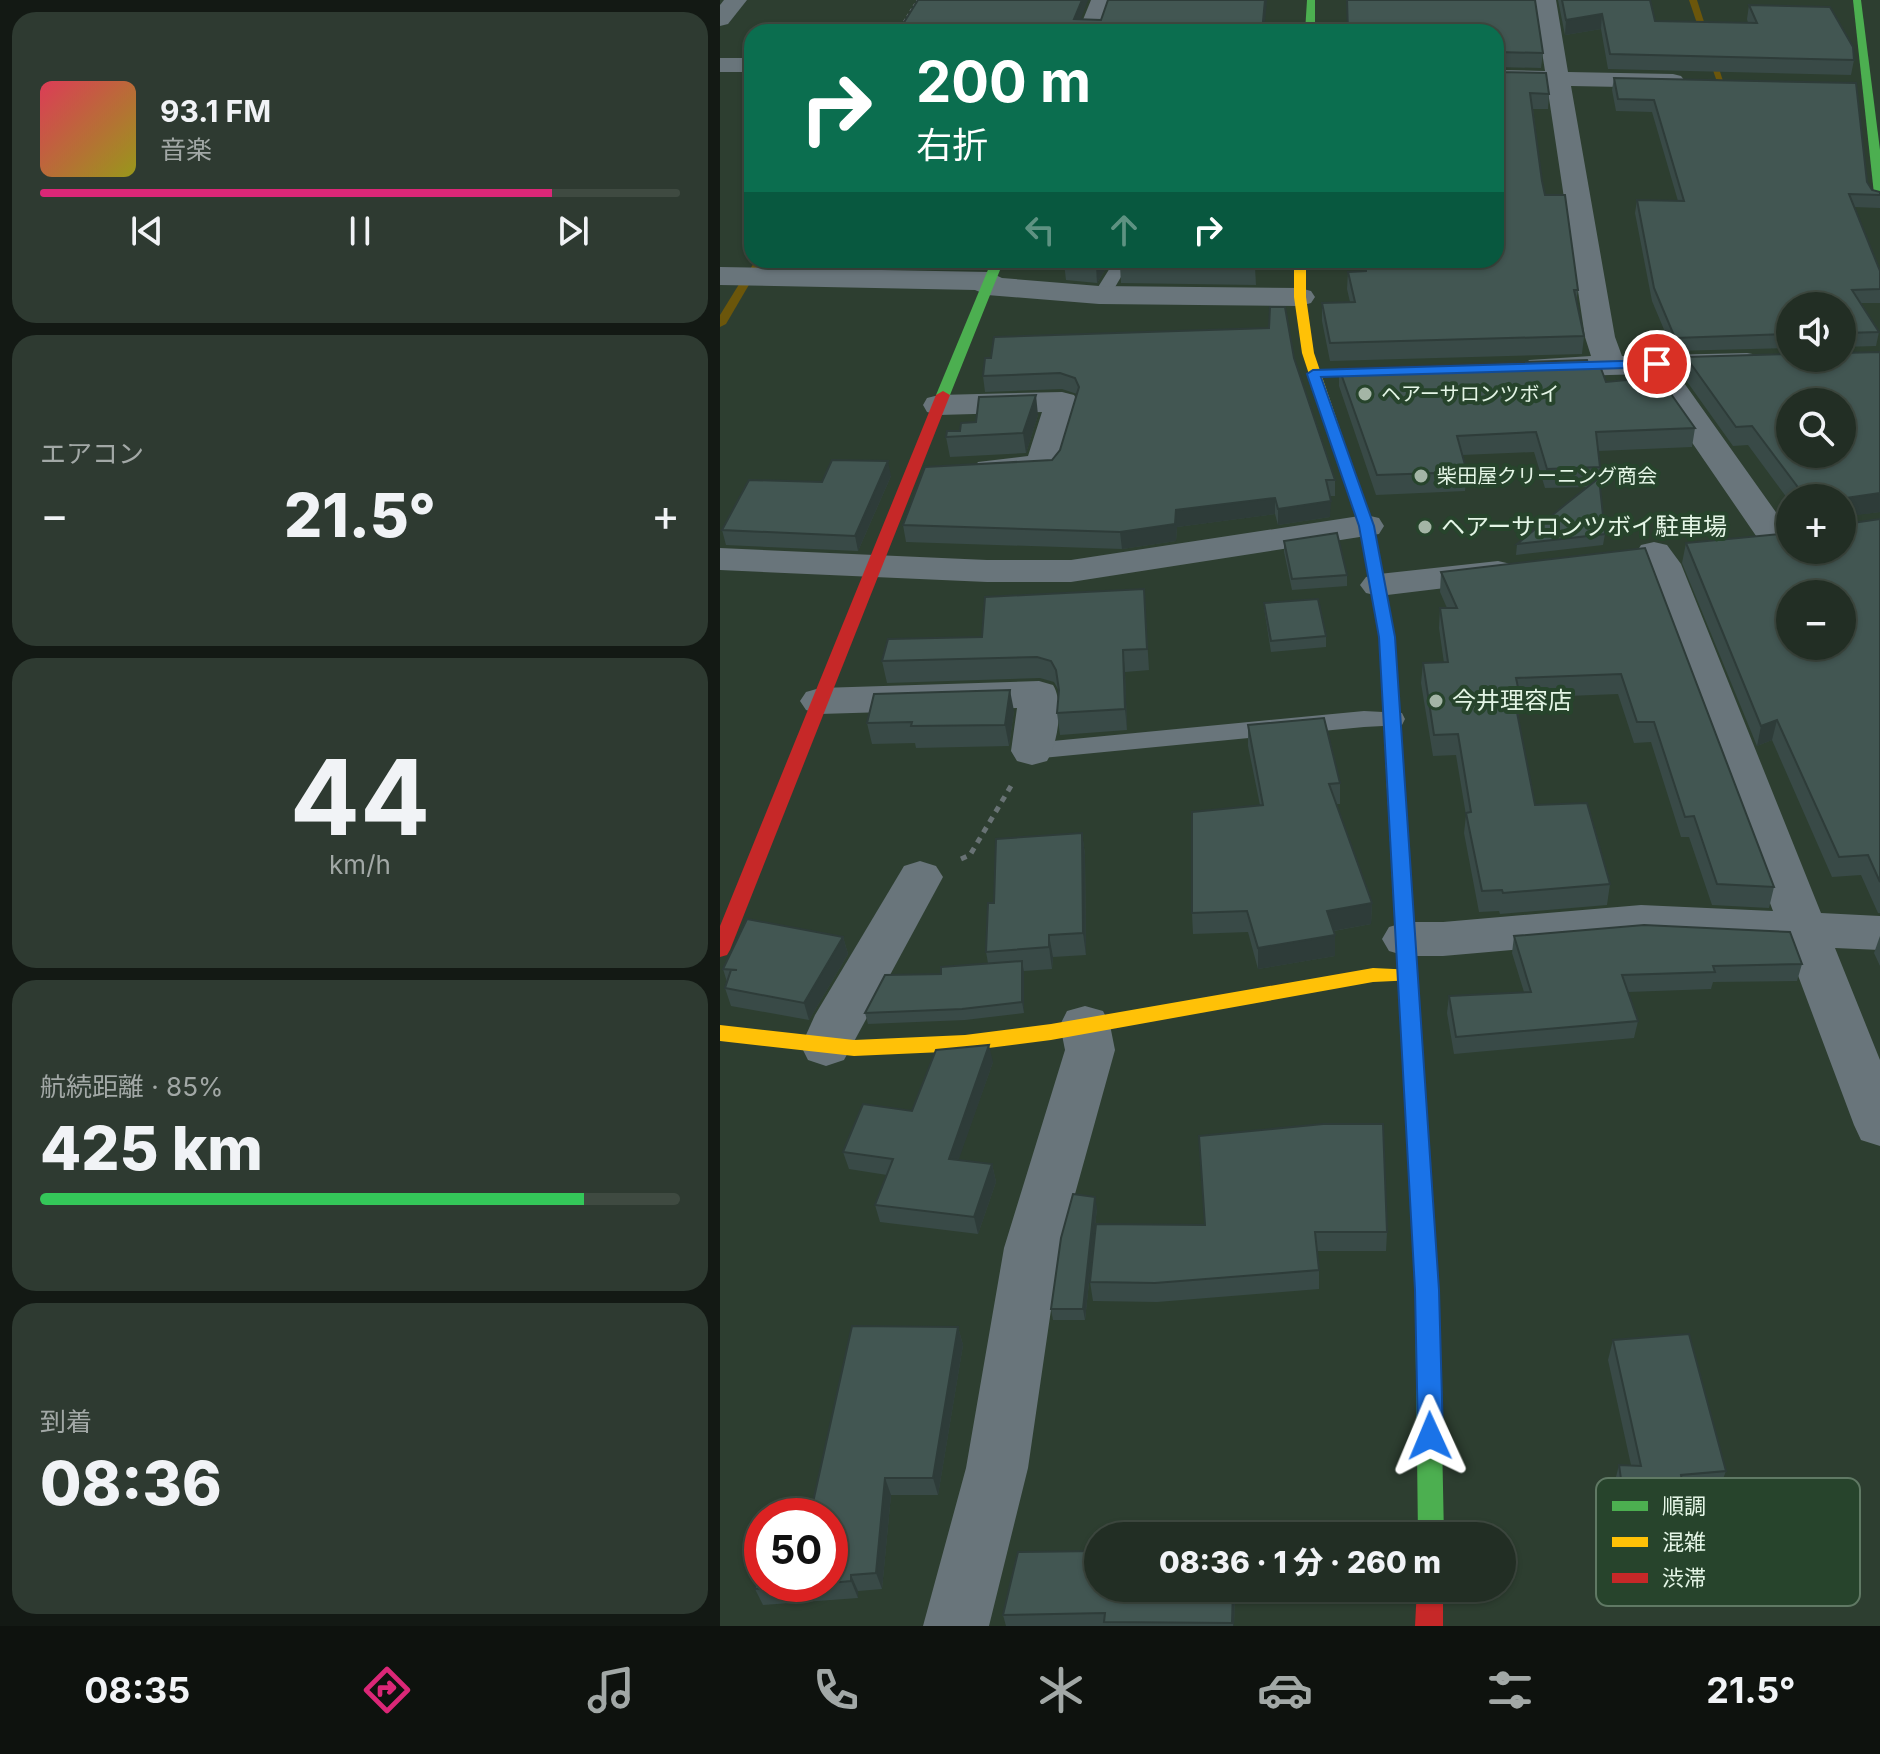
<!DOCTYPE html>
<html lang="ja">
<meta charset="utf-8">
<style>
body{margin:0;font-family:Inter,"Noto Sans JP",sans-serif;background:#2e3a31;color:#f1f3f6;height:100vh;display:flex;flex-direction:column;font-size:30px;white-space:nowrap}
*{box-sizing:border-box;margin:0}
p{font-size:26px;color:#a2a8a6}
.icon{flex:none;width:44px;height:44px;fill:none;stroke:currentColor;stroke-width:2;stroke-linecap:round;stroke-linejoin:round}
.map{position:relative;flex:1;overflow:hidden}
.details{display:flex;flex-direction:column;gap:12px;padding:12px;background:#131914;width:720px}
.details>*{flex:none}
.banner{position:absolute;left:24px;top:24px;width:760px;height:244px;border-radius:24px;box-shadow:0 2px 6px #0004,0 0 0 2px #3f4a41;background:#0b6e4f;color:#fff;overflow:hidden}
.tools{position:absolute;left:1056px;top:292px;display:grid;gap:16px}
.tools a{display:grid;place-items:center;width:80px;height:80px;border-radius:50%;background:#222e24;box-shadow:0 2px 6px #0004,0 0 0 2px #3f4a41;font-size:40px}
.speed{position:absolute;left:24px;top:1498px;display:flex;gap:16px;font-size:40px;font-weight:700;text-align:center}
.speed>*{display:grid;place-content:center;width:104px;height:104px;border-radius:50%;background:#222e24;box-shadow:0 2px 6px #0004,0 0 0 2px #3f4a41;line-height:1}
.speed .limit{border:12px solid #d22;background:#fff;color:#111}
.pin{position:absolute;display:grid;place-items:center;width:68px;height:68px;color:#fff;margin:-34px;border:4px solid #fff;border-radius:50%;box-shadow:0 2px 8px #0007}
.me{position:absolute;width:88px;margin:-44px;rotate:359deg;stroke-linejoin:round;filter:drop-shadow(0 0 6px #0008)}
.turn{display:flex;align-items:center;gap:28px;height:168px;padding:0 40px;font-size:36px}
.turn .icon{width:104px;height:104px;stroke-width:2.5}
.turn b{display:block;font-size:56px;line-height:68px}
.lanes{display:flex;align-items:center;height:76px;padding:0 40px;background:#0003;justify-content:center;gap:40px;direction:ltr}
.lanes .off{opacity:.35}
.big{font-size:60px;font-weight:800;line-height:1.1}
.details .card{flex:1;display:flex;flex-direction:column;justify-content:center;gap:12px;min-width:0;padding:0 28px;border-radius:24px;background:#2e3a31}
.details .dial{align-items:center;gap:0}
.dial b{font-size:104px;line-height:1}
.song{display:flex;align-items:center;gap:24px}
.cover{width:96px;height:96px;border-radius:12px;background:linear-gradient(135deg,hsl(350 70% 55%),hsl(60 70% 35%))}
.played{height:8px;border-radius:4px;background:linear-gradient(90deg,#db2777 80%,#3f4a41 80%)}
.keys{display:flex;justify-content:space-around;direction:ltr}
.heat{display:flex;justify-content:space-between;align-items:center;font-size:44px;direction:ltr}
.charge{height:12px;border-radius:6px;background:linear-gradient(90deg,#34c759 85%,#3f4a41 0)}
.trip{position:absolute;left:364px;top:1522px;width:432px;height:80px;border-radius:40px;background:#222e24;box-shadow:0 2px 6px #0004,0 0 0 2px #3f4a41;font-weight:800;line-height:80px;text-align:center}
.dock{display:flex;height:128px;justify-content:space-around;align-items:center;background:#0e120e;color:#a2a8a6}
.dock .icon{width:56px;height:56px}
.dock .active{color:#db2777}
.dock b{font-size:36px;color:#f1f3f6}
main{display:flex;flex:1;min-height:0}
.map>svg:first-child{display:block}
</style>
<main>
<section class="details">
<div class="card">
<div class="song"><i class="cover"></i><div><b>93.1 FM</b><p>音楽</p></div></div>
<div class="played"></div>
<div class="keys"><svg class="icon" aria-label="previous" viewBox="0 0 24 24"><path d="M18 5L8 12l10 7zM5 5v14"/></svg><svg class="icon" aria-label="pause" viewBox="0 0 24 24"><path d="M8 5v14M16 5v14"/></svg><svg class="icon" aria-label="next" viewBox="0 0 24 24"><path d="M6 5l10 7-10 7zM19 5v14"/></svg></div>
</div>
<div class="card"><p>エアコン</p>
<div class="heat"><a>−</a><b class="big">21.5°</b><a>+</a></div>
</div>
<div class="card dial"><b>44</b><p>km/h</p></div>
<div class="card"><p>航続距離 · 85%</p><b class="big">425 km</b><div class="charge"></div></div>
<div class="card"><p>到着</p><b class="big">08:36</b></div>
</section>
<div class="map">
<svg width="1160" height="1626" viewBox="0 0 1160 1626">
<rect width="100%" height="100%" fill="#2d3e30"/>
<g fill="none" stroke-linecap="round" stroke-linejoin="round">
<g fill="#6b560b" fill-rule="evenodd">
<path d="M969 0H977L1003 81 996 79Z"/>
<path d="M36 260H46L37 274H29L28 272Z"/>
<path d="M21 281 30 283 6 324 0 327V315Z"/>
</g>
<path stroke="#687274" stroke-width="3" stroke-dasharray="3 3" stroke-linecap="butt" d="M178 32 198 0"/>
<path stroke="#687274" stroke-width="5" stroke-dasharray="6 6" stroke-linecap="butt" d="M241 859 250 855 291 786"/>
<g fill="#69757b" fill-rule="evenodd">
<path d="M395 260H411L388 299H376L373 295Z"/>
<path d="M644 711 682 713 685 719 682 725 644 727 312 759 303 757 300 751 303 745 312 743Z"/>
</g>
<g fill="#69757b" fill-rule="evenodd">
<path d="M4 0H27L8 24 0 26V5Z"/>
<path d="M371 0H393L380 32H358Z"/>
<path d="M814 0H836L848 72 953 74 961 76 965 81 961 86 953 88 851 86 895 337 902 356 1027 353 1038 355 1043 362 1038 369 1027 371 957 373 1070 532 1069 546 1056 549 1043 546 925 374 820 377 809 374 804 367 809 360 871 356 865 337 827 85 776 84V70L825 71Z"/>
<rect x="0" y="58" width="32" height="14"/>
<path d="M0 267 269 272 282 278 379 286 580 288 591 291 595 297 591 303 580 306 379 304 267 295 255 290 0 285Z"/>
<path d="M342 392 354 395 358 402 339 466 334 473C311 479 281 482 258 476L253 469 258 462 308 456 322 412 219 415 207 412 203 405 207 398 219 395Z"/>
<path d="M646 515 659 518 664 526 659 534 351 582H267L0 570V548L267 560H351Z"/>
<path d="M934 542 947 545 961 564 1101 913 1160 916V950L1115 948 1160 1060V1146L1141 1140 1134 1125 1067 946 921 939 723 956H686L669 951 662 939 669 927 686 922H723L921 905 1053 911 924 565 916 553 921 545Z"/>
<path d="M778 561 791 564 797 572 791 580 659 596 646 593 640 585 646 577 659 574Z"/>
<path d="M319 681 333 685C344 702 338 744 327 761L312 765 297 761 291 751 297 708 100 714 86 710 80 701 86 692 100 688Z"/>
<path d="M200 861 216 866 223 877 124 1060 106 1066 88 1060 81 1046 95 1015 184 866Z"/>
<path d="M365 1006 383 1011 390 1025 395 1050 340 1248 308 1468 269 1626H203L246 1468 284 1248 345 1050 340 1025 347 1011Z"/>
</g>
<g fill="#4caf50" fill-rule="evenodd">
<path d="M587 0H595V32H585Z"/>
<path d="M1133 0H1141L1160 150V197L1154 194Z"/>
<path d="M272 260H284L230 395 228 398H218L216 395Z"/>
<path d="M676 783 685 789 719 1290 724 1536H698L695 1290 667 789Z"/>
</g>
<g fill="#ffc107" fill-rule="evenodd">
<path d="M574 260H586V297L594 353 653 526 675 637 685 789 676 795 667 789 659 637 639 526 582 353 574 297Z"/>
<path d="M653 968 695 970 698 975 695 980 653 982 331 1040 245 1051 134 1056 0 1041V1025L134 1040 245 1035 331 1024Z"/>
</g>
<g fill="#c62828" fill-rule="evenodd">
<path d="M223 391 230 395 10 950 7 955 0 957V926L216 395Z"/>
<path d="M697 1588H723V1626H695Z"/>
</g>
</g>
<g fill="#394a47">
<path d="M838 0H930L935 21 1028 23 1027 19 1029 5 1134 60 1131 75 888 69 881 29 845 35Z"/>
<path d="M776 32 823 53 821 68 776 67Z"/>
<path d="M776 71 829 94 828 109H813L822 181 825 195 858 290 856 301 864 336 862 354 610 361 602 321V303L630 302 627 289 628 272 776 260Z"/>
<path d="M894 78 1147 182 1152 190 1160 192V208L1134 207 1160 271V303H1141L1159 332 1156 346 1122 347V306H1070V348L953 351 932 301 915 213 917 200 958 201 932 112 896 111 892 90Z"/>
<path d="M347 260H391L377 283 346 280 344 263Z"/>
<path d="M400 266 535 267 536 285 401 283Z"/>
<path d="M966 357 1160 512 1125 516V524L1160 519V913H1158L1141 875 1112 877 1052 740 1037 746 962 563 966 543 1122 550V498H1070V502L1028 445 1013 446 963 376Z"/>
<path d="M574 358 615 480V496H610V517L558 525 555 514 457 527 456 541 402 549 186 542 183 525 332 460 340 450 357 394 342 389 265 392 263 376Z"/>
<path d="M868 364 886 382 975 428 972 447 878 451 880 467 878 478 885 534 883 545 796 555 797 544 868 487 825 488 814 452 742 455 747 472 745 491 656 495 619 386V368Z"/>
<path d="M318 415 306 453 230 457 226 437 256 422Z"/>
<path d="M171 476 138 551 6 545 2 530 102 482Z"/>
<path d="M564 541 627 575V586L572 590 564 552Z"/>
<path d="M925 548 1054 887 1049 908 992 905 969 837H961L931 742 914 743 898 694 800 698 798 718 815 805 890 884 887 905 780 914 779 911 759 912 744 833 746 815 736 755 713 756 701 683 703 663H724L719 628 720 608H727L720 592 721 572Z"/>
<path d="M424 589 429 670 405 672 407 730 340 735 337 713 339 691 334 682 320 678 167 683 162 661 262 637Z"/>
<path d="M544 603 606 636V647L551 652 545 614Z"/>
<path d="M294 711 289 746 196 748 195 743 152 744 147 723Z"/>
<path d="M528 725 620 783V804H616L652 903 651 924 614 931 615 956 538 969 528 932 473 934 472 913 540 805 528 746Z"/>
<path d="M362 833 365 855 366 955 333 957 332 969 304 971V1013L245 1020 148 1024 145 1013 221 974 268 963 266 952 274 903Z"/>
<path d="M794 936 1082 964 1077 981 993 982 991 989 908 992 918 1021 914 1038 734 1054 727 1013 729 996 804 992 792 953Z"/>
<path d="M1160 936V966L1154 953Z"/>
<path d="M123 937 128 954 89 1020 11 1006 5 988 7 982 3 969Z"/>
<path d="M273 1062 238 1160 272 1164 276 1182 258 1234 160 1222 155 1205 167 1175 129 1169 123 1152Z"/>
<path d="M377 1208 365 1320H333L331 1309Z"/>
<path d="M485 1225 667 1232 666 1251H597L599 1270V1289L437 1302 373 1301 370 1282Z"/>
<path d="M238 1327 243 1345 218 1495H171L162 1589 138 1591V1598L43 1605 35 1589 42 1584H110V1516Z"/>
<path d="M893 1340 1006 1471 999 1490 964 1493 978 1588 971 1606 888 1605 881 1548 887 1529H900L894 1485 899 1465H911L888 1360Z"/>
<path d="M378 1588H515L514 1626H286L283 1615Z"/>
</g>
<g fill="#2e3c39">
<path d="M362 0H368L356 32 354 19Z"/>
<path d="M545 0H547L544 32H542Z"/>
<path d="M882 14 881 29 845 35 846 20Z"/>
<path d="M379 260H391L377 283 376 266Z"/>
<path d="M316 395 318 415 306 453 303 433Z"/>
<path d="M168 461 171 476 138 551 135 536Z"/>
<path d="M1160 493V512L1122 517 1125 498Z"/>
<path d="M555 498V514L457 527 456 541 402 549 400 532 456 510Z"/>
<path d="M611 501 610 517 558 525V509Z"/>
<path d="M403 650 405 672 407 730 405 709Z"/>
<path d="M290 690 294 711 289 746 285 725Z"/>
<path d="M1057 720 1052 740 1037 746 1041 726Z"/>
<path d="M362 833 365 855 366 955 363 933Z"/>
<path d="M652 903 651 924 607 932V911Z"/>
<path d="M329 935 333 957 332 969 329 947Z"/>
<path d="M615 935V956L538 969V948Z"/>
<path d="M123 937 128 954 89 1020 84 1003Z"/>
<path d="M302 961 304 972V1013L302 1002Z"/>
<path d="M269 1045 273 1062 233 1176 229 1159Z"/>
<path d="M272 1164 276 1182 258 1234 254 1217Z"/>
<path d="M375 1197 377 1208 365 1320 363 1309Z"/>
<path d="M238 1327 243 1345 218 1495 213 1478Z"/>
<path d="M165 1478 171 1495 162 1589 156 1573Z"/>
<path d="M131 1575 138 1591V1598L131 1581Z"/>
<path d="M513 1588H515L514 1626H513Z"/>
</g>
<g fill="#425652" stroke="#2e3c39" stroke-width="2" fill-rule="evenodd">
<path d="M198 0H362L354 19 381 20 388 0H545L542 32H178Z"/>
<path d="M627 0H815L823 53 777 52 776 53V32H628Z"/>
<path d="M842 0H930L935 21 1037 23 1029 5 1110 7 1133 47 1134 60 890 54 882 14 846 20Z"/>
<path d="M776 71 777 72 826 73 829 94 810 93 822 181 825 195H845L858 290H854L864 336 610 343 602 303 635 302 628 272 646 271V260H776Z"/>
<path d="M894 78 1136 83 1147 182 1152 190 1160 192V195L1129 194 1160 271V289L1132 290 1159 332 1125 333 1122 341V306H1070V334L955 338 934 288 917 200 964 201 934 100 898 99Z"/>
<path d="M347 260H379L376 266 344 263Z"/>
<path d="M403 260H534L535 267 400 266Z"/>
<path d="M550 307H565L574 358 615 480H606L611 501 558 509 555 498 456 510 455 524 400 532 183 525 205 467 332 460 340 450 359 387 355 378 340 373 263 376 265 358H271L274 337 549 328Z"/>
<path d="M1160 352V493L1125 498V524L1160 519V882L1148 855 1119 857 1057 720 1041 726 966 543 1070 533V550H1122V498H1086L1032 426 1016 427 966 357 1070 354V358H1122V353ZM1070 402H1122V454H1070ZM1070 594H1122V646H1070Z"/>
<path d="M867 360 868 364 879 363 886 382 939 377 975 428 876 432 880 467 827 469 816 432 737 436 747 472 657 475 619 368Z"/>
<path d="M316 395 303 433 226 437 227 431H240L241 423 256 422 259 397Z"/>
<path d="M112 460 168 461 135 536 2 530 29 480 102 482Z"/>
<path d="M879 478 885 534 797 544 846 504Z"/>
<path d="M617 533 627 575 572 579 564 541Z"/>
<path d="M925 548 1054 887 997 884 974 816 965 817 934 722H917L901 674 796 678 800 697H794L815 805 867 803 890 884 783 893 782 890 762 891 746 813 751 812 738 734 714 735 703 663 728 662 720 608H737L721 572Z"/>
<path d="M424 589 427 649 403 650 405 709 337 713 339 690 336 670 331 661 317 657 162 661 168 639 262 637 265 597Z"/>
<path d="M598 599 606 636 551 641 544 603Z"/>
<path d="M290 690 285 725 191 726 192 722 147 723 154 694Z"/>
<path d="M604 718 620 783 609 784 652 903 607 911 615 935 538 948 527 911 472 913V812L543 805 528 725Z"/>
<path d="M362 833 363 933 329 935V947L266 952 268 903H274L276 839Z"/>
<path d="M27 919 123 937 84 1003 5 988 11 970H17L3 969Z"/>
<path d="M924 925 1070 932 1082 964 993 966 995 972 902 975 918 1021 736 1037 729 996 811 992 794 936Z"/>
<path d="M302 961V1002L242 1009 145 1013 165 975 221 974V967Z"/>
<path d="M269 1045 229 1159 272 1164 254 1217 155 1205 173 1159 123 1152 143 1104 192 1111 216 1050Z"/>
<path d="M603 1124H663L667 1232H595L599 1270 435 1283 370 1282 376 1224 485 1225 479 1136Z"/>
<path d="M353 1194 375 1197 363 1309H331L341 1238Z"/>
<path d="M132 1326 238 1327 213 1478H165L156 1573 131 1575V1581L110 1583V1516H90Z"/>
<path d="M969 1334 1006 1471 961 1475 978 1588 893 1587 887 1529H908L899 1465 921 1466 893 1340Z"/>
<path d="M42 1539V1584H97L35 1589Z"/>
<path d="M378 1551V1588H513L512 1623 384 1622 385 1613 283 1615 298 1552Z"/>
</g>
<path fill="#1a73e8" stroke="#114b97" stroke-width="2" d="M937 360 941 361V367L601 377 654 526 675 637 719 1290 723 1436 719 1444 710 1448 701 1444 698 1436 695 1290 659 637 639 526 587 374 593 370Z"/>
<g fill="#a4b5a6" stroke="#27442c" stroke-width="3">
<circle cx="645" cy="394" r="8"/>
<circle cx="701" cy="476" r="8"/>
<circle cx="705" cy="527" r="8"/>
<circle cx="716" cy="701" r="8"/>
</g>
<g text-anchor="middle" stroke-width="8" stroke-linejoin="round" paint-order="stroke">
<g font-size="20" fill="#e4f5e6" stroke="#27442c" text-anchor="start">
<text x="661" y="401">ヘアーサロンツボイ</text>
<text x="717" y="483">柴田屋クリーニング商会</text>
</g>
<g font-size="24" fill="#e4f5e6" stroke="#27442c" text-anchor="start">
<text x="721" y="535">ヘアーサロンツボイ駐車場</text>
<text x="732" y="709">今井理容店</text>
</g>
</g>
<rect x="876" y="1478" width="264" height="128" rx="12" fill="#27442c" stroke="#607964" stroke-width="2"/>
<rect x="892" y="1501" width="36" height="10" fill="#4caf50"/>
<rect x="892" y="1537" width="36" height="10" fill="#ffc107"/>
<rect x="892" y="1573" width="36" height="10" fill="#c62828"/>
<g font-size="22" fill="#e4f5e6">
<text x="942" y="1514">順調</text>
<text x="942" y="1550">混雑</text>
<text x="942" y="1586">渋滞</text>
</g>
</svg>
<div class="tools">
<a><svg class="icon" aria-label="sound" viewBox="0 0 24 24"><path d="M4 9h4l5-4v14l-5-4H4zM17 9q2 3 0 6"/></svg></a>
<a><svg class="icon" aria-label="search" viewBox="0 0 24 24"><circle cx="10" cy="10" r="6"/><path d="M15 15l6 6"/></svg></a>
<a>+</a>
<a>−</a>
</div>
<div class="speed"><div class="limit">50</div></div>
<div class="pin" style="left:937px;top:364px;background:#d93025"><svg class="icon" aria-label="arrive" viewBox="0 0 24 24"><path d="M6 21V4h12l-3 4 3 4H6"/></svg></div>
<svg class="me" style="left:710px;top:1436px" viewBox="-20 -20 40 40"><path d="M0-17L14 15 0 8-14 15z" fill="#1a73e8" stroke="#fff" stroke-width="4"/></svg>
<div class="trip">08:36 · 1 分 · 260 m</div>
<div class="banner">
<div class="turn"><svg class="icon" aria-label="right" viewBox="0 0 24 24"><path d="M7 20v-9h11M14 6l5 5-5 5"/></svg><div><b>200 m</b>右折</div></div>
<div class="lanes"><svg class="icon off" aria-label="left" viewBox="0 0 24 24"><path d="M17 20v-9H6M10 6l-5 5 5 5"/></svg><svg class="icon off" aria-label="ahead" viewBox="0 0 24 24"><path d="M12 20V5M6 11l6-6 6 6"/></svg><svg class="icon" aria-label="right" viewBox="0 0 24 24"><path d="M7 20v-9h11M14 6l5 5-5 5"/></svg></div>
</div>
</div>
</main>
<nav class="dock">
<b>08:35</b>
<svg class="icon active" aria-label="directions" viewBox="0 0 24 24"><path d="M12 3l9 9-9 9-9-9zM9 14v-3h6M13 9l2 2-2 2"/></svg>
<svg class="icon" aria-label="music" viewBox="0 0 24 24"><path d="M9 18V5l10-2v13"/><circle cx="6" cy="18" r="3"/><circle cx="16" cy="16" r="3"/></svg>
<svg class="icon" aria-label="phone" viewBox="0 0 24 24"><path d="M5 4h4l2 5-3 2q2 4 5 5l2-3 5 2v4C11 20 4 13 5 4z"/></svg>
<svg class="icon" aria-label="climate" viewBox="0 0 24 24"><path d="M12 3v18M4 7l16 10M4 17L20 7"/></svg>
<svg class="icon" aria-label="car" viewBox="0 0 24 24"><path d="M5 17H2v-5l4-1 3-4h7l3 4 3 1v5h-3M9 17h6M6 11h13"/><circle cx="7" cy="17" r="2"/><circle cx="17" cy="17" r="2"/></svg>
<svg class="icon" aria-label="filters" viewBox="0 0 24 24"><path d="M4 7h16M4 17h16"/><circle cx="9" cy="7" r="2"/><circle cx="15" cy="17" r="2"/></svg>
<b>21.5°</b>
</nav>
